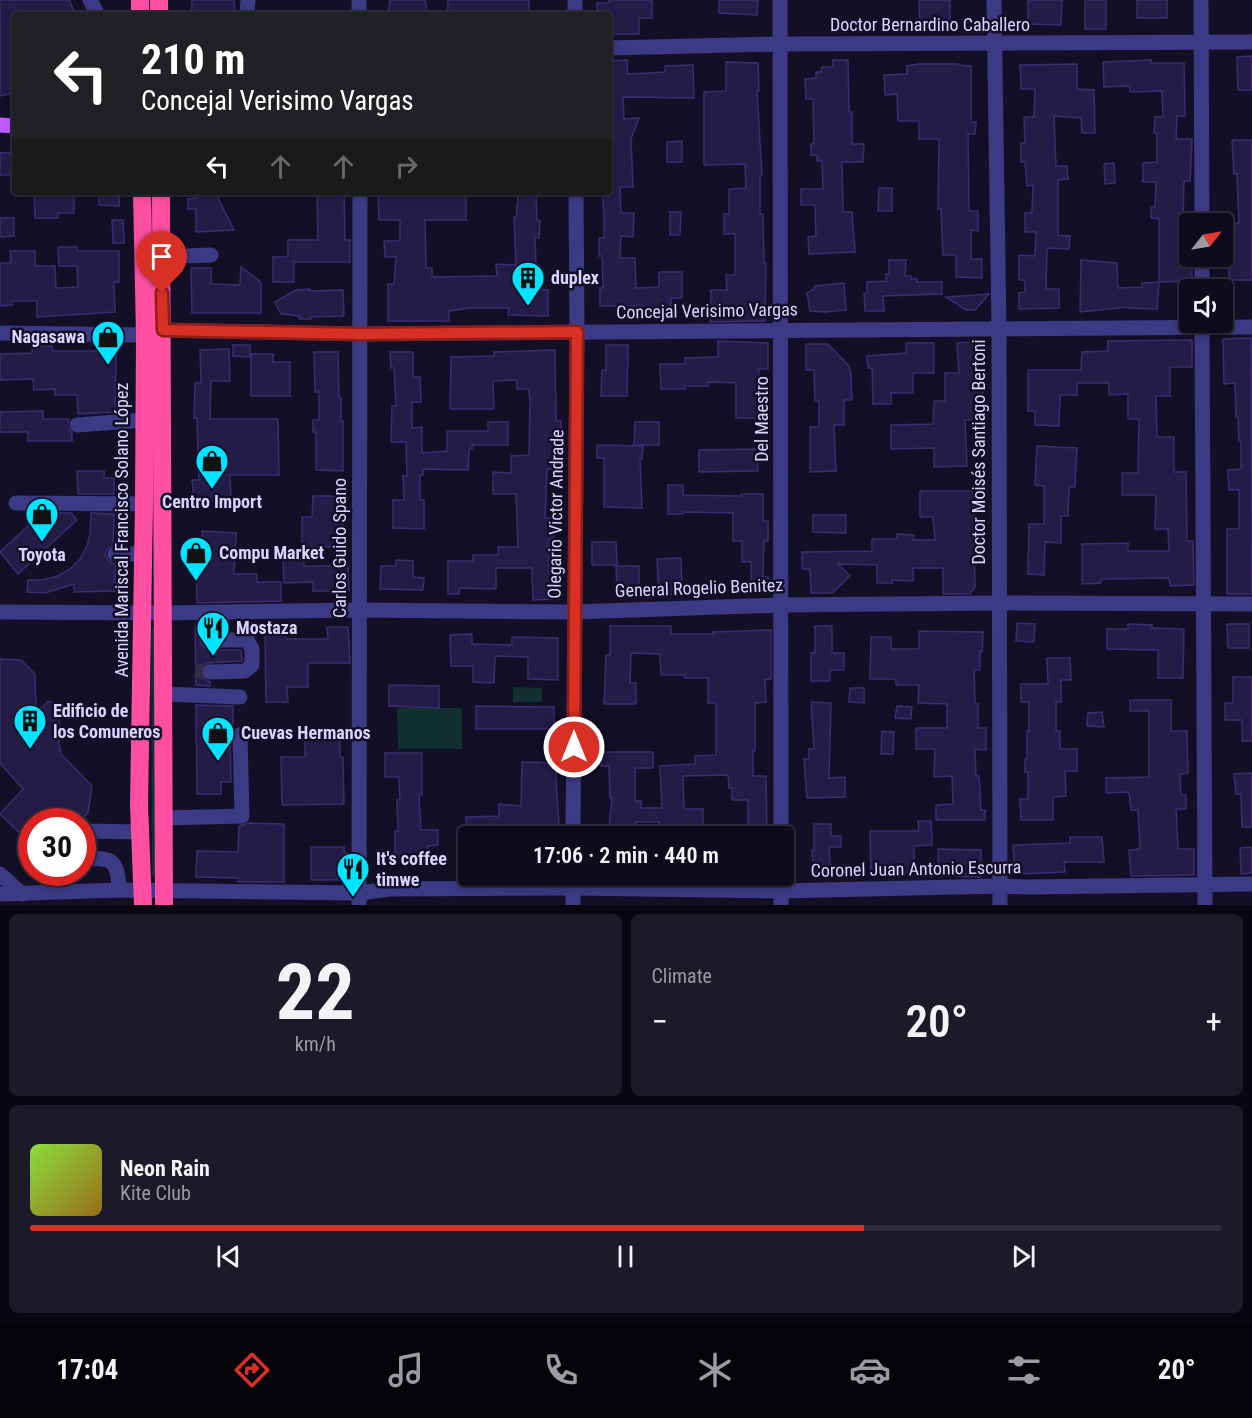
<!DOCTYPE html>
<meta charset="utf-8">
<style>
body{margin:0;font-family:"Roboto Condensed",sans-serif;background:#1c1929;color:#f1f3f6;height:100vh;display:flex;flex-direction:column;font-size:22px;white-space:nowrap}
*{box-sizing:border-box;margin:0}
p{font-size:20px;color:#9b9ba3}
.icon{flex:none;width:33px;height:33px;fill:none;stroke:currentColor;stroke-width:2;stroke-linecap:round;stroke-linejoin:round}
.map{position:relative;height:905px;overflow:hidden}
.sheet{display:flex;flex-direction:column;gap:9px;padding:9px;background:#08060f;flex:1}
.sheet>*{flex:none}
.top-card{position:absolute;left:12px;top:12px;width:600px;height:183px;border-radius:6px;box-shadow:0 3px 9px #0003,0 0 0 2px #2e2b3b;background:#202124;color:#fff;overflow:hidden}
.needle{width:39px;rotate:59deg}
.controls{position:absolute;left:1179px;top:213px;display:grid;gap:12px}
.controls a{display:grid;place-items:center;width:54px;height:54px;border-radius:6px;background:#0e0b1c;box-shadow:0 3px 9px #0003,0 0 0 2px #2e2b3b;font-size:30px}
.speed{position:absolute;left:18px;top:808px;display:flex;gap:12px;font-size:30px;font-weight:700;text-align:center}
.speed>*{display:grid;place-content:center;width:78px;height:78px;border-radius:50%;background:#0e0b1c;box-shadow:0 3px 9px #0003,0 0 0 2px #2e2b3b;line-height:1}
.speed .limit{border:9px solid #d22;background:#fff;color:#111}
.pin{position:absolute;display:grid;place-items:center;width:51px;height:51px;color:#fff;margin:-62px -26px;border-radius:50% 50% 50% 0;rotate:-45deg;box-shadow:0 0 6px #0007}
.pin .icon{rotate:45deg}
.me{position:absolute;width:66px;margin:-33px;rotate:0deg;stroke-linejoin:round;filter:drop-shadow(0 0 4px #0008)}
.turn{display:flex;align-items:center;gap:21px;height:126px;padding:0 30px;font-size:27px}
.turn .icon{width:78px;height:78px;stroke-width:2.5}
.turn b{display:block;font-size:42px;line-height:51px}
.lanes{display:flex;align-items:center;height:57px;padding:0 30px;background:#0003;justify-content:center;gap:30px;direction:ltr}
.lanes .off{opacity:.35}
.big{font-size:45px;font-weight:600;line-height:1.1}
.sheet .tile{flex:1;display:flex;flex-direction:column;justify-content:center;gap:9px;min-width:0;padding:0 21px;border-radius:9px;background:#1c1929}
.sheet .dial{align-items:center;gap:0}
.dial b{font-size:78px;line-height:1}
.song{display:flex;align-items:center;gap:18px}
.cover{width:72px;height:72px;border-radius:9px;background:linear-gradient(135deg,hsl(90 70% 55%),hsl(40 70% 35%))}
.played{height:6px;border-radius:3px;background:linear-gradient(90deg,#d93025 70%,#2e2b3b 70%)}
.keys{display:flex;justify-content:space-around;direction:ltr}
.heat{display:flex;justify-content:space-between;align-items:center;font-size:33px;direction:ltr}
.sheet .tiles{flex:1;display:grid;gap:9px;grid-template-columns:1fr 1fr}
.tile:last-child{grid-column:span 2}
.trip{position:absolute;left:458px;top:826px;width:336px;height:60px;border-radius:6px;background:#0e0b1c;box-shadow:0 3px 9px #0003,0 0 0 2px #2e2b3b;font-weight:600;line-height:60px;text-align:center}
.tab-bar{display:flex;height:96px;justify-content:space-around;align-items:center;background:#06040b;color:#9b9ba3}
.tab-bar .icon{width:42px;height:42px}
.tab-bar .active{color:#d93025}
.tab-bar b{font-size:27px;color:#f1f3f6}
.map>svg:first-child{display:block}
</style>
<div class="map">
<svg width="1252" height="905" viewBox="0 0 1252 905">
<rect width="100%" height="100%" fill="#130f26"/>
<g fill="#12302f">
<path d="M153 627 156 628V877L152 876 151 629Z"/>
<path d="M513 687 542 688V702H513Z"/>
<path d="M397 708H462V749H398Z"/>
</g>
<g fill="#241b47" stroke="#3b2d73" stroke-width="1.5">
<path d="M0 0H69L76 15H15V44H11L15 93 0 96Z"/>
<path d="M192 0H234L235 14H192Z"/>
<path d="M390 0H424L426 2V15H388Z"/>
<rect x="448" y="0" width="81" height="15"/>
<path d="M609 0H652V18H639V34H609V15H597V3H609Z"/>
<path d="M719 0H758L757 15 719 13Z"/>
<path d="M919 0H950V25H920Z"/>
<path d="M1028 0H1062L1061 25 1028 24Z"/>
<rect x="1085" y="0" width="21" height="29"/>
<rect x="1137" y="0" width="30" height="18"/>
<path d="M1252 56V90H1238L1237 57Z"/>
<path d="M627 60 628 74 665 72V66L693 65 694 98 623 97 624 119 639 118 631 139 633 187H620L621 213H634L633 237 621 236 620 258H635L636 288 659 287V272H682V298H671V315L644 317 643 306H600V288H603L602 256H599V238H604V211L602 192H609V61Z"/>
<path d="M833 60H848L849 112H852V144H864L863 162H842L843 212H852L855 252 809 254 808 237 816 236 815 205H801V189H823L822 161H817V155H811V144H814L813 99H806L805 79 816 78V72H821L822 67H833Z"/>
<path d="M1151 60V63H1184L1185 116H1177L1176 139H1192L1190 181H1184L1183 223 1184 256H1192V281L1159 282V219L1151 218V207H1155L1156 182H1143V163L1157 162V134L1154 133 1155 117H1163L1162 91 1130 92V86L1104 87 1103 62Z"/>
<path d="M726 62 758 63 759 91H757L762 175H760V214H763L764 263H766L765 321 710 322 711 290H727L726 275H735V234H724V214H729V189L746 188 745 164 704 165V92L726 91Z"/>
<path d="M918 64H958V65L971 66V122H976L975 134H968L969 211H978V231L971 230V259H982V278L956 277V255H943L941 209H938L939 139H919V121H898L897 94 885 95 884 75 907 74V66Z"/>
<path d="M1077 64V89L1094 90 1095 133H1082L1081 118 1054 116 1056 166H1067L1068 179 1058 180V235L1070 236 1069 249 1047 248 1046 289H1059V308L1019 309V293L1025 292V280H1019V255L1035 256 1036 232H1025V213H1032L1033 185 1027 186 1025 162H1021V143H1025L1024 117H1034L1035 89H1021L1020 65Z"/>
<path d="M1232 140H1252V280H1229L1228 234H1235V223H1239L1237 174H1234Z"/>
<path d="M682 141V162H667V142Z"/>
<path d="M15 152V175H0V153Z"/>
<path d="M1114 163 1115 183 1105 184 1104 164Z"/>
<path d="M879 188H892V211H878Z"/>
<path d="M34 192H74V213H58V218H35Z"/>
<path d="M99 192H120L119 206 99 205Z"/>
<path d="M197 192H215L234 230 196 232V209H188V199L197 198Z"/>
<path d="M317 192H344L345 240H350V262H294V282H273V257H288V240H318Z"/>
<path d="M378 192H466V220H425L426 268H432V277L497 276 496 264 516 265 514 217H516L518 196 536 195 537 220 540 221 539 238 535 237 536 265H539L537 289 548 290V316L508 315 509 308H469L449 311V321H388V284H394L396 257H385L384 241H400V220H379Z"/>
<path d="M670 212H681L680 235H670Z"/>
<path d="M0 218H14V236L0 237Z"/>
<path d="M112 220H123L124 243H113Z"/>
<path d="M58 247H77V251H119V282H114L115 312 37 317V301H12V305L0 306V263H11L10 251H35V266H55L56 288 78 287 77 266H59Z"/>
<path d="M889 260H906L905 276H911V279H917V282H942V294L883 296 884 311H865L864 294 867 293V282L886 281V274H889Z"/>
<path d="M1081 260 1117 263 1118 288 1142 287V283L1159 282 1157 309 1128 308V307L1080 312Z"/>
<path d="M241 267 261 282V313H192L191 268H211V284L240 285Z"/>
<path d="M844 283 846 310 825 312 810 311 807 293 814 289 815 286Z"/>
<path d="M310 289V291L343 290 344 316 311 317V319H299V316L281 314 275 302 296 290Z"/>
<path d="M989 294 975 310H966L946 297Z"/>
<path d="M1251 338 1252 594H1227V529H1239V490H1229L1228 470 1241 469V441H1239L1238 417H1236L1235 383 1224 384 1223 339Z"/>
<path d="M1192 340V367H1170V396H1156L1157 437H1174V472H1186L1187 541H1193L1194 585 1170 586 1169 578 1101 579V583L1082 584V544L1128 543V551H1169L1168 529H1155L1156 495H1122V473H1138L1139 419H1128V394L1109 395V383H1077V395H1060L1059 426 1035 425V411H1028V370H1081L1082 352 1108 351V341Z"/>
<path d="M718 341 768 343V369H759V396H768V418H736V383L708 382V386H685V389H661L660 364H685V358L718 357Z"/>
<path d="M975 342 976 373H983V395L981 420H965L967 466 934 467V448L891 449V425L933 424 934 401H945V373H959L957 343Z"/>
<path d="M906 343H934V373H913V393H891V404H873L872 368H868L867 356 906 353Z"/>
<path d="M806 344H828L849 366 851 374 852 400H844V425H834L836 471 810 472V427H819V401H815L814 370H806Z"/>
<path d="M233 345H250V357L233 356Z"/>
<path d="M606 345H628L627 396H601L602 370H606Z"/>
<path d="M52 346 53 351H116L115 412 78 414 77 395H55V389L34 390 33 379 0 380V354L32 353V347Z"/>
<path d="M229 349 230 381H211L210 419H278L279 475H230L231 500 194 502 192 480H199L197 418H194L195 383H201L200 350Z"/>
<path d="M555 350 556 421H561L562 469H547L545 518H553L554 539H549V573H559L560 599 533 600 532 568H496V589L459 588V594H448V561H473V555H498V547H518L516 494H493V472L511 473V456L529 455 530 403 529 389H517V380L493 381 494 409H450L451 357 494 356V352Z"/>
<path d="M314 352H338L339 398H341V421H343V471L316 470V432H313V420H319V392H315Z"/>
<path d="M390 352H413V377H420L421 402H412V428L422 427V453L447 451V431H488V422H508V445H472V449H469L468 470 423 469V475L420 476V500H424V529L393 528V500H404L403 476H407L406 442H391L392 406H396L394 368H391Z"/>
<path d="M251 354H273V362H290V396H251Z"/>
<path d="M43 411V419H69L67 426 72 433V441H28V432H0V412Z"/>
<path d="M635 422H659V445H634Z"/>
<path d="M597 445 643 446 642 459H640L642 508 604 507V458H597Z"/>
<path d="M1037 446 1077 448 1075 487H1069L1068 516H1061V543L1045 542 1044 575 1028 574 1029 524H1044V486L1035 485Z"/>
<path d="M758 449V471L699 472V450Z"/>
<path d="M77 471H104V478H114V494H78Z"/>
<path d="M668 485H683V495L741 496V494H763V521H768V541H764L763 577H768V593H751V562H742V541H733V513L683 512V514H668Z"/>
<path d="M920 491H973L975 587 970 594H943V568H913V581L892 580V583H877V565L838 564 850 576 832 593H811L810 569H802V552L872 551V539H897V534L914 535 913 540H935L933 517H920Z"/>
<path d="M313 496H338V517H343V547H302V517H312Z"/>
<path d="M42 513H71L77 520 18 574 0 552Z"/>
<path d="M91 513 114 514 113 545 107 549 105 555 110 562 115 564V591L74 592V584L45 593 27 592 28 580H43L58 576 70 569 80 559 87 546 90 534Z"/>
<path d="M813 515H846V533L813 532Z"/>
<path d="M202 531 236 533 234 574H257V582H281V601L197 603 195 546 202 541Z"/>
<path d="M592 542H616L617 565H592Z"/>
<path d="M304 558V566H348L349 591H313V582L284 583 283 559Z"/>
<path d="M681 558 682 594 659 595 657 559Z"/>
<path d="M396 560 413 561V577L424 578 423 590 380 589 381 566H396Z"/>
<path d="M616 566H639V590L617 591Z"/>
<path d="M1017 623 1035 624 1034 642 1016 641Z"/>
<path d="M1128 624 1152 625V628L1184 629 1183 678H1158V650L1107 649V629H1128Z"/>
<path d="M1227 624H1249V648H1228Z"/>
<path d="M209 626V630L200 636 201 645 209 650H241L242 661 205 663 202 667 200 673 202 678 210 682V686L196 685 195 627Z"/>
<path d="M610 626H671V634H713V632L771 630V679L765 680 766 702 755 703V751H753V776H766L767 837H748V800H732V788H729L728 775 683 776 684 809H703V837H659V822H636V837H608L612 798H610L609 766H601V752H653V768H635V801H641V808H662L660 766 695 764V756L716 755V703H708V678H685V675H661L660 654 631 653 630 683H636V704H604L606 655H610Z"/>
<path d="M815 626H832V653H844V670H830V681H811V653H815Z"/>
<path d="M327 627H348L350 663H308V687H287L288 702H266L265 636H286V639H328Z"/>
<path d="M919 631 983 632 982 652 980 651V670H974L975 704H978V728H986V750L975 749 976 776H979L981 810H985V820H936V805L953 804 952 776 934 777 935 749H916V728H947V704L918 703 919 685H896V679H870L871 637H891V649H919Z"/>
<path d="M472 634V644L512 645V637L558 638V680L528 679V657L495 656 494 683 473 682V666H451L450 635Z"/>
<path d="M1047 658H1070L1071 680H1061V702H1056V731H1060V749H1077V771H1065L1066 796 1053 797V820H1021L1020 799H1028V772H1025V759H1027V731H1029V702H1021V684H1048Z"/>
<path d="M0 659 21 660 35 674 36 713 48 701 59 705V745L61 754 92 786 88 813 78 822H32V845L0 814 23 789 0 763Z"/>
<path d="M1233 677H1252V741H1242V720H1225V703H1233Z"/>
<path d="M389 685 439 686V708L389 706Z"/>
<path d="M850 688H864V703L849 702Z"/>
<path d="M1130 700H1171V731H1187L1188 773 1180 774 1181 795H1186V809H1176L1178 849H1194V875L1131 876 1129 850 1140 849 1138 810H1131L1129 792 1106 793V778L1149 777V711H1130Z"/>
<path d="M811 702 831 703 829 778 845 777V797L807 798 804 759H809V749H814Z"/>
<path d="M196 705 233 706V728L230 735 231 782H221V794H197Z"/>
<path d="M476 706 554 707V729H476Z"/>
<path d="M897 706 912 707 911 719 895 718Z"/>
<path d="M1102 712 1104 727 1087 726 1088 713Z"/>
<path d="M882 731 894 732 893 754H881Z"/>
<path d="M305 732H340V757H343L344 804 282 805 281 757H305Z"/>
<path d="M385 753H422V795H419L421 830H438V845L428 846V857H395V831H398L397 800H400L399 777H385Z"/>
<path d="M522 762 555 763 559 825H552V837H526V827L492 826 493 837H470V825H466V817L499 816V804L521 806Z"/>
<path d="M1252 773V827H1242L1241 794H1236L1234 774Z"/>
<path d="M918 821H931L932 845 914 846V873L871 874 870 831H919Z"/>
<path d="M248 823 284 824V882H238V878L196 877 197 851 238 852 239 826Z"/>
<path d="M814 824H831V836H841V847H829L831 873 814 874 812 850H814Z"/>
<path d="M1070 837H1102L1104 862H1064L1065 872 1015 874 1013 845 1070 843Z"/>
<path d="M311 847H344V853H349V880H311Z"/>
<path d="M1252 847V873L1241 874 1240 848Z"/>
<path d="M938 849 981 850V877L938 876Z"/>
</g>
<g fill="none" stroke-linecap="round" stroke-linejoin="round">
<path stroke="#312d47" stroke-width="15" stroke-dasharray="15 8" stroke-linecap="butt" d="M195 671 210 672"/>
<g stroke="#3d3a85" stroke-width="15">
<path d="M90 0 98 15"/>
<path d="M359 0V15"/>
<path d="M575 0V15"/>
<path d="M780 0 781 837"/>
<path d="M994 0 999 329 1000 905"/>
<path d="M1201 0 1202 224"/>
<path d="M247 15 248 0"/>
<path d="M609 48 779 44 1252 42"/>
<path d="M1202 256V290"/>
<path d="M161 257 211 255"/>
<path d="M1202 322 1205 905"/>
<path d="M163 330 361 334 1252 327"/>
<path d="M0 333 145 335"/>
<path d="M77 425 144 420"/>
<path d="M16 503 144 504"/>
<path d="M115 554H143"/>
<path d="M0 612 163 613 359 610 574 612 782 605 999 603 1252 604"/>
<path d="M209 640H247L252 649V665L245 671 210 672"/>
<path d="M164 694 240 697"/>
<path d="M165 818 242 816 240 735"/>
<path d="M84 831 141 832"/>
<path d="M573 837 577 331 576 192"/>
<path d="M82 860C112 856 118 860 119 890"/>
<path d="M0 874 22 894"/>
<path d="M573 876V905"/>
<path d="M781 876V905"/>
<path d="M0 894 119 890 359 893 389 889 573 888 781 891 1000 886 1027 887 1252 884"/>
<path d="M359 905 360 192"/>
</g>
<path stroke="#c25bff" stroke-width="15" d="M0 125 15 126"/>
<g stroke="#ff4fa3" stroke-width="18">
<path d="M140 0V15"/>
<path d="M159 15V0"/>
<path d="M142 192 145 335 144 504 139 805 143 905"/>
<path d="M161 192 164 905"/>
</g>
</g>
<g fill="none" stroke-linecap="round" stroke-linejoin="round">
<g stroke="#8d1f18" stroke-width="15">
<path id="route" d="M162 293 163 330 361 334 577 332 574 747"/>
</g>
<use href="#route" stroke="#d93025" stroke-width="10"/>
</g>
<defs>
<g id="building-pin" transform="scale(1.725)"><path d="M0 17L-7.5 6A9.5 9.5 0 1 1 7.5 6Z" fill="#00e5ff" stroke="#130f26"/><path d="M-4-6H4V6H1V3H-1V6H-4ZM-2.5-4.3h1.7v1.8h-1.7ZM.8-4.3h1.7v1.8H.8ZM-2.5-1h1.7V.8h-1.7ZM.8-1h1.7V.8H.8Z" fill="#111"/></g>
<g id="shop-pin" transform="scale(1.725)"><path d="M0 17L-7.5 6A9.5 9.5 0 1 1 7.5 6Z" fill="#00e5ff" stroke="#130f26"/><path d="M-5-2.5h2.3a2.7 3.5 0 0 1 5.4 0H5L5.5 6h-11ZM-1.5-2.5h3a1.5 2.3 0 0 0-3 0Z" fill="#111"/></g>
<g id="restaurant-pin" transform="scale(1.725)"><path d="M0 17L-7.5 6A9.5 9.5 0 1 1 7.5 6Z" fill="#00e5ff" stroke="#130f26"/><path d="M-5-6h1v4h1v-4h1v4h1v-4h1v5L-1.5 .5V6h-2V.5L-5-1ZM5-6V6H3V1.5H1.5Q1.5-4 5-6Z" fill="#111"/></g>
</defs>
<g fill-rule="evenodd">
<use href="#building-pin" x="528" y="278"/>
<use href="#shop-pin" x="108" y="337"/>
<use href="#shop-pin" x="212" y="461"/>
<use href="#shop-pin" x="42" y="514"/>
<use href="#shop-pin" x="196" y="553"/>
<use href="#restaurant-pin" x="213" y="628"/>
<use href="#building-pin" x="30" y="721"/>
<use href="#shop-pin" x="218" y="733"/>
<use href="#restaurant-pin" x="353" y="869"/>
</g>
<g text-anchor="middle" stroke-width="5" stroke-linejoin="round" paint-order="stroke">
<g font-size="18" fill="#d9d4ff" stroke="#130f26">
<text x="930" y="31">Doctor Bernardino Caballero</text>
<text transform="translate(707 311) rotate(-1)" y="6">Concejal Verisimo Vargas</text>
<text transform="translate(762 419) rotate(-90)" y="6">Del Maestro</text>
<text transform="translate(979 452) rotate(-90)" y="6">Doctor Moisés Santiago Bertoni</text>
<text transform="translate(556 514) rotate(-89)" y="6">Olegario Victor Andrade</text>
<text transform="translate(122 530) rotate(-90)" y="6">Avenida Mariscal Francisco Solano López</text>
<text transform="translate(340 548) rotate(-90)" y="6">Carlos Guido Spano</text>
<text transform="translate(699 588) rotate(-2)" y="6">General Rogelio Benitez</text>
<text transform="translate(916 869) rotate(-1)" y="6">Coronel Juan Antonio Escurra</text>
</g>
<g font-size="18" font-weight="bold" fill="#d9d4ff" stroke="#130f26" text-anchor="start">
<text x="551" y="284">duplex</text>
<text x="85" y="343" text-anchor="end">Nagasawa</text>
<text x="212" y="508" text-anchor="middle">Centro Import</text>
<text x="219" y="559">Compu Market</text>
<text x="42" y="561" text-anchor="middle">Toyota</text>
<text x="236" y="634">Mostaza</text>
<text x="53" y="717">Edificio de<tspan x="53" dy="21">los Comuneros</tspan></text>
<text x="241" y="739">Cuevas Hermanos</text>
<text x="376" y="865">It's coffee<tspan x="376" dy="21">timwe</tspan></text>
</g>
</g>
</svg>
<div class="controls">
<a><svg class="needle" viewBox="-14 -14 28 28"><path d="M0-13l5 13h-10z" fill="#e53935"/><path d="M0 13l5-13h-10z" fill="#9b9ba3"/></svg></a>
<a><svg class="icon" aria-label="sound" viewBox="0 0 24 24"><path d="M4 9h4l5-4v14l-5-4H4zM17 9q2 3 0 6"/></svg></a>
</div>
<div class="speed"><div class="limit">30</div></div>
<div class="pin" style="left:162px;top:293px;background:#d93025"><svg class="icon" aria-label="arrive" viewBox="0 0 24 24"><path d="M6 21V4h12l-3 4 3 4H6"/></svg></div>
<svg class="me" style="left:574px;top:747px" viewBox="-20 -20 40 40"><circle r="17" fill="#d93025" stroke="#fff" stroke-width="3"/><path d="M0-11L8 9 0 5-8 9z" fill="#fff"/></svg>
<div class="trip">17:06 · 2 min · 440 m</div>
<div class="top-card">
<div class="turn"><svg class="icon" aria-label="left" viewBox="0 0 24 24"><path d="M17 20v-9H6M10 6l-5 5 5 5"/></svg><div><b>210 m</b>Concejal Verisimo Vargas</div></div>
<div class="lanes"><svg class="icon" aria-label="left" viewBox="0 0 24 24"><path d="M17 20v-9H6M10 6l-5 5 5 5"/></svg><svg class="icon off" aria-label="ahead" viewBox="0 0 24 24"><path d="M12 20V5M6 11l6-6 6 6"/></svg><svg class="icon off" aria-label="ahead" viewBox="0 0 24 24"><path d="M12 20V5M6 11l6-6 6 6"/></svg><svg class="icon off" aria-label="right" viewBox="0 0 24 24"><path d="M7 20v-9h11M14 6l5 5-5 5"/></svg></div>
</div>
</div>
<section class="sheet">
<div class="tiles">
<div class="tile dial"><b>22</b><p>km/h</p></div>
<div class="tile"><p>Climate</p>
<div class="heat"><a>−</a><b class="big">20°</b><a>+</a></div>
</div>
<div class="tile">
<div class="song"><i class="cover"></i><div><b>Neon Rain</b><p>Kite Club</p></div></div>
<div class="played"></div>
<div class="keys"><svg class="icon" aria-label="previous" viewBox="0 0 24 24"><path d="M18 5L8 12l10 7zM5 5v14"/></svg><svg class="icon" aria-label="pause" viewBox="0 0 24 24"><path d="M8 5v14M16 5v14"/></svg><svg class="icon" aria-label="next" viewBox="0 0 24 24"><path d="M6 5l10 7-10 7zM19 5v14"/></svg></div>
</div>
</div>
</section>
<nav class="tab-bar">
<b>17:04</b>
<svg class="icon active" aria-label="directions" viewBox="0 0 24 24"><path d="M12 3l9 9-9 9-9-9zM9 14v-3h6M13 9l2 2-2 2"/></svg>
<svg class="icon" aria-label="music" viewBox="0 0 24 24"><path d="M9 18V5l10-2v13"/><circle cx="6" cy="18" r="3"/><circle cx="16" cy="16" r="3"/></svg>
<svg class="icon" aria-label="phone" viewBox="0 0 24 24"><path d="M5 4h4l2 5-3 2q2 4 5 5l2-3 5 2v4C11 20 4 13 5 4z"/></svg>
<svg class="icon" aria-label="climate" viewBox="0 0 24 24"><path d="M12 3v18M4 7l16 10M4 17L20 7"/></svg>
<svg class="icon" aria-label="car" viewBox="0 0 24 24"><path d="M5 17H2v-5l4-1 3-4h7l3 4 3 1v5h-3M9 17h6M6 11h13"/><circle cx="7" cy="17" r="2"/><circle cx="17" cy="17" r="2"/></svg>
<svg class="icon" aria-label="filters" viewBox="0 0 24 24"><path d="M4 7h16M4 17h16"/><circle cx="9" cy="7" r="2"/><circle cx="15" cy="17" r="2"/></svg>
<b>20°</b>
</nav>
